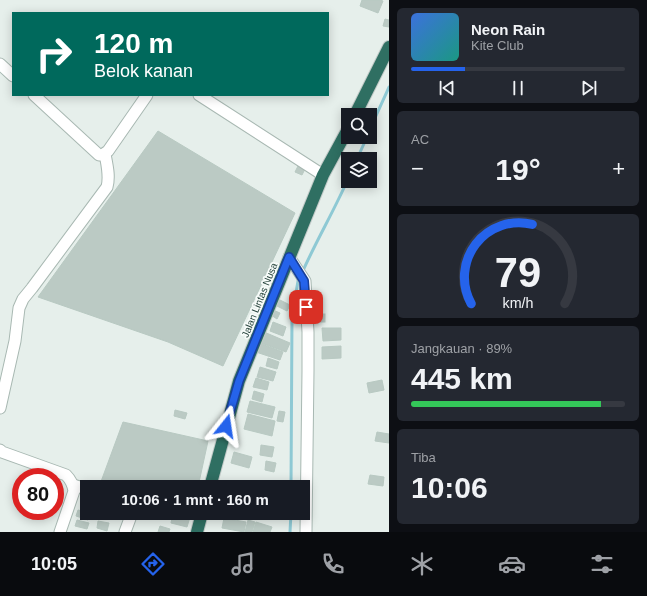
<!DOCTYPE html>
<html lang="id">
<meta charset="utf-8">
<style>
body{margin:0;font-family:Arial,sans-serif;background:#242831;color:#f1f3f6;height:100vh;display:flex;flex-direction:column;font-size:15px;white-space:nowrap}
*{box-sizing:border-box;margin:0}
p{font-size:13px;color:#9ea1a6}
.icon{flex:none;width:22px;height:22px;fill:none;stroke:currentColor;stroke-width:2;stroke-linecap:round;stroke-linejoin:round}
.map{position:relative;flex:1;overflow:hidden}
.drawer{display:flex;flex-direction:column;gap:8px;padding:8px;background:#0d0f14;width:258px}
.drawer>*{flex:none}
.top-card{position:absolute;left:12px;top:12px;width:317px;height:84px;border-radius:0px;box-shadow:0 2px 10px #0003;background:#00695c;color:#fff;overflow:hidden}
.fabs{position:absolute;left:341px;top:108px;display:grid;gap:8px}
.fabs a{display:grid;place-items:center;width:36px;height:36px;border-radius:0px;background:#171b24;box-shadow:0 2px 10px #0003;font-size:20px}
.speed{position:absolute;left:12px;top:468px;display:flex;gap:8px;font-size:20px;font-weight:700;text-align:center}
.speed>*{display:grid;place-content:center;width:52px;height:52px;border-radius:50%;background:#171b24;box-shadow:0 2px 10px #0003;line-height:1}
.speed .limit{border:6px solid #d22;background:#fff;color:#111}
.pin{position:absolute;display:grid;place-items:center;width:34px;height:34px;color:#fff;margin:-17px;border-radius:8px;box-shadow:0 2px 6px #0006}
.me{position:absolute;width:44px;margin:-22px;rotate:15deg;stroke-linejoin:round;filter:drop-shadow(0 0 3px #0008)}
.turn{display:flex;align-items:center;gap:14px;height:84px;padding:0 16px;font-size:18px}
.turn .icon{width:52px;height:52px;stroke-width:2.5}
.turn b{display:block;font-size:28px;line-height:34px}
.big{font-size:30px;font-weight:700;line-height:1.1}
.drawer .tile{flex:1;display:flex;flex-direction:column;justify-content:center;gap:6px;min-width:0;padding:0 14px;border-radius:6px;background:#242831}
.drawer .dial{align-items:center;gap:0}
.dial svg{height:104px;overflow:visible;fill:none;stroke:#363941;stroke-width:7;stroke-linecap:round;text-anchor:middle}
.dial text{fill:#f1f3f6;stroke:none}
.song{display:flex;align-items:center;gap:12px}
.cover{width:48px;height:48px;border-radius:6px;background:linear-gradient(135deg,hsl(220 70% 55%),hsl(170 70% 35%))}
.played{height:4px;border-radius:2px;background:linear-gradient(90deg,#2563eb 25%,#363941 25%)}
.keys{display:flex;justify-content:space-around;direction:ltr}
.heat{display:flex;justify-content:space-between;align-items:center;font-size:22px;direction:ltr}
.charge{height:6px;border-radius:3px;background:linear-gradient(90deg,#34c759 89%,#363941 0)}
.trip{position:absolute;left:80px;top:480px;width:230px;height:40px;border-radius:0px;background:#171b24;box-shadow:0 2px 10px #0003;font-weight:700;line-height:40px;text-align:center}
.tabs{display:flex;height:64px;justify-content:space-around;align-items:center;background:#090b0e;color:#9ea1a6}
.tabs .icon{width:28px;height:28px}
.tabs .current{color:#2563eb}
.tabs b{font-size:18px;color:#f1f3f6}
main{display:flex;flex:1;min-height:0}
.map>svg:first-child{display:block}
</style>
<main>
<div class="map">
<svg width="389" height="532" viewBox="0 0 389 532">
<rect width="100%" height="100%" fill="#e6efeb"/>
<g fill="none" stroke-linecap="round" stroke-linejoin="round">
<g stroke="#8ec9d4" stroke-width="3">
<path d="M370 129 389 87"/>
<path d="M357 159 367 137"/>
<path d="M302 273C316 241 334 211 348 179"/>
<path d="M291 487 292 316 298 281 299 278"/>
<path d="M290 532 291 513"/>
</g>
</g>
<g fill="#bbcac4" stroke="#b8c9c2">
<path d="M362 0H380L383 1 378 13 360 6Z"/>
<path d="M385 19 389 20V27L383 26Z"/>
<path d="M158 131 295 213 223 366 168 342 38 297Z"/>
<path d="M299 164 306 167 302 175 295 172Z"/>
<path d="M278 299 290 305 287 311 275 305Z"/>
<path d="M273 310 280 313 277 319 271 315Z"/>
<rect x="313" y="314" width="12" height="8"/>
<path d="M273 322 286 327 283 336 270 331Z"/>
<path d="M322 328H341V340L323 341Z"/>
<path d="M264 332 290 343 286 352 261 343Z"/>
<path d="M259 343 283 352 280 360 256 352Z"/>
<path d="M341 346V358L322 359V347Z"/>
<path d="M268 358 279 362 277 369 266 366Z"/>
<path d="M260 367 276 372 273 381 257 377Z"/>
<path d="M256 378 269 382 267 390 253 387Z"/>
<path d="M382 380 384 390 369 393 367 383Z"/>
<path d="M254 391 264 394 262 402 252 399Z"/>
<path d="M250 401 275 407 272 418 247 412Z"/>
<path d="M175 410 187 413 185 419 174 416Z"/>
<path d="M279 411 285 412 283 422 277 421Z"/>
<path d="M248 414 275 421 272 436 244 429Z"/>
<path d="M123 422 208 441 198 487H99Z"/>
<path d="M377 432 389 434V443L375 441Z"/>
<path d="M261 445 274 447 272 457 260 455Z"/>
<path d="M234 452 252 457 249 468 231 463Z"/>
<path d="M266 461 276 463 274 472 265 470Z"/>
<path d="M370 475 384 477 383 486 368 484Z"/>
<path d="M78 510 89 513 88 520 76 516Z"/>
<path d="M173 513 190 517 187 527 171 523Z"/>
<path d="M235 513H258L257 519 235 515Z"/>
<path d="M224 518 246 522 244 532 222 528Z"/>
<path d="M77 520 89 523 87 529 75 526Z"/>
<path d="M248 520 255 522 252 532H245Z"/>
<path d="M98 521 109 523 107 531 97 528Z"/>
<path d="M256 522 272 527 270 532H253Z"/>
<path d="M160 526 170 529 169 532H158Z"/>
</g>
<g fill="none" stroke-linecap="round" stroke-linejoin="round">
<g stroke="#a8b8b2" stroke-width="13">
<g id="minor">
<path d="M0 64 13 76"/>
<path d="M34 95 99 155H102L108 151 147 95"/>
<path d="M199 95 323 175"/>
<path d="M289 257 305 281 308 332V371L306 532"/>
<path d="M0 408 15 341 19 308 23 299 32 288 107 187C110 176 107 165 105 154"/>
<path d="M0 450 2 452 66 475C71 480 73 484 74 491L60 532"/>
<path d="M73 485 87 489"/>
<path d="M125 532 132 513"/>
</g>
</g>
<g stroke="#c2cac8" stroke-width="14">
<g id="highway">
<path d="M355 115 389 47"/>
<path d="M210 487 239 381 323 175 348 129"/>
<path d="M197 532 202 513"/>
</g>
</g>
<use href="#minor" stroke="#fff" stroke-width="11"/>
<use href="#highway" stroke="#2f6f62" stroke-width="12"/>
</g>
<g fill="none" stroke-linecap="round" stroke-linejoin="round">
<g stroke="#184099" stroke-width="10">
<path id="route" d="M226 426 239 381 289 257 304 281 306 307"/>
</g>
<use href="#route" stroke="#2563eb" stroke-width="7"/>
</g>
<g text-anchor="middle" stroke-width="3.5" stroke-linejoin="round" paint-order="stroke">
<g font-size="10" fill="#24423a" stroke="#f7fbf9">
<text transform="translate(259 300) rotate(-68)" y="4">Jalan Lintas Nusa</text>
</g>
</g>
</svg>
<div class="fabs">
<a><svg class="icon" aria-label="search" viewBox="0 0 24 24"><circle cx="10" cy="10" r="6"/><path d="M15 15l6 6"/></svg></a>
<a><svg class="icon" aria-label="layers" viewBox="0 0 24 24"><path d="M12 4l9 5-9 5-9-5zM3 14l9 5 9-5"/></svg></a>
</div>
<div class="speed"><div class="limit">80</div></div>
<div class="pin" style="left:306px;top:307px;background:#d93025"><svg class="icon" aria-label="arrive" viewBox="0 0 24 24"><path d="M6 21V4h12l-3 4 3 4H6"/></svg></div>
<svg class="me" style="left:226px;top:426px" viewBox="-20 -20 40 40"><path d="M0-17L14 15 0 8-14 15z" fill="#2563eb" stroke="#fff" stroke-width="4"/></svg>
<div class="trip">10:06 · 1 mnt · 160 m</div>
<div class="top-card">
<div class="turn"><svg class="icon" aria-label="right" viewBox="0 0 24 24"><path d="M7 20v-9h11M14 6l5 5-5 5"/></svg><div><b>120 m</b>Belok kanan</div></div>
</div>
</div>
<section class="drawer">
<div class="tile">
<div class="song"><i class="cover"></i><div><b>Neon Rain</b><p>Kite Club</p></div></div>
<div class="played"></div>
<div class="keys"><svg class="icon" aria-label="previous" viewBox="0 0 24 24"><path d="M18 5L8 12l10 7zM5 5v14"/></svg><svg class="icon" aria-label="pause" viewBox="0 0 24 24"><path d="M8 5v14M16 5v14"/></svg><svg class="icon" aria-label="next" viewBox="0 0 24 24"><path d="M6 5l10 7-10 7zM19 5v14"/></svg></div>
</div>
<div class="tile"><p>AC</p>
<div class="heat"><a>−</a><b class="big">19°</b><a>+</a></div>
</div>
<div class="tile dial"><svg viewBox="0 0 100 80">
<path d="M14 69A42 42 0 1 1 86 69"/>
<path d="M14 69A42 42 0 0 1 61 8" stroke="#2563eb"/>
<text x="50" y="56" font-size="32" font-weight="700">79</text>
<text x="50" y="72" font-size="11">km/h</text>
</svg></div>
<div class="tile"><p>Jangkauan · 89%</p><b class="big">445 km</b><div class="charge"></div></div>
<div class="tile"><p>Tiba</p><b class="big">10:06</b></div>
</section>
</main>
<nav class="tabs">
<b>10:05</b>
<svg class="icon current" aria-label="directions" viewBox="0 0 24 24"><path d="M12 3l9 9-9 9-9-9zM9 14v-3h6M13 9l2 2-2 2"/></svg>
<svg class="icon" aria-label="music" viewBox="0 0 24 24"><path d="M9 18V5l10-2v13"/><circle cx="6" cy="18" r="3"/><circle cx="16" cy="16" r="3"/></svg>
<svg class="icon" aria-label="phone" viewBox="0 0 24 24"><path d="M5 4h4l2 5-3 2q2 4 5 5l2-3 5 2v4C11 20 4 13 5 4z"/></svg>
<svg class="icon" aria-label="climate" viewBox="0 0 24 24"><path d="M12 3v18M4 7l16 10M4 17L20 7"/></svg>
<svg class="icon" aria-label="car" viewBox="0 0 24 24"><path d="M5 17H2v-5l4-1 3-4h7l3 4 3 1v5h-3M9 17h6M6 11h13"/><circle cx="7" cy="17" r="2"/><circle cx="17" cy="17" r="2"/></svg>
<svg class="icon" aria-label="filters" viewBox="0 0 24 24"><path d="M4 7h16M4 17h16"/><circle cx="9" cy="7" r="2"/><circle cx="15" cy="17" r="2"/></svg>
</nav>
